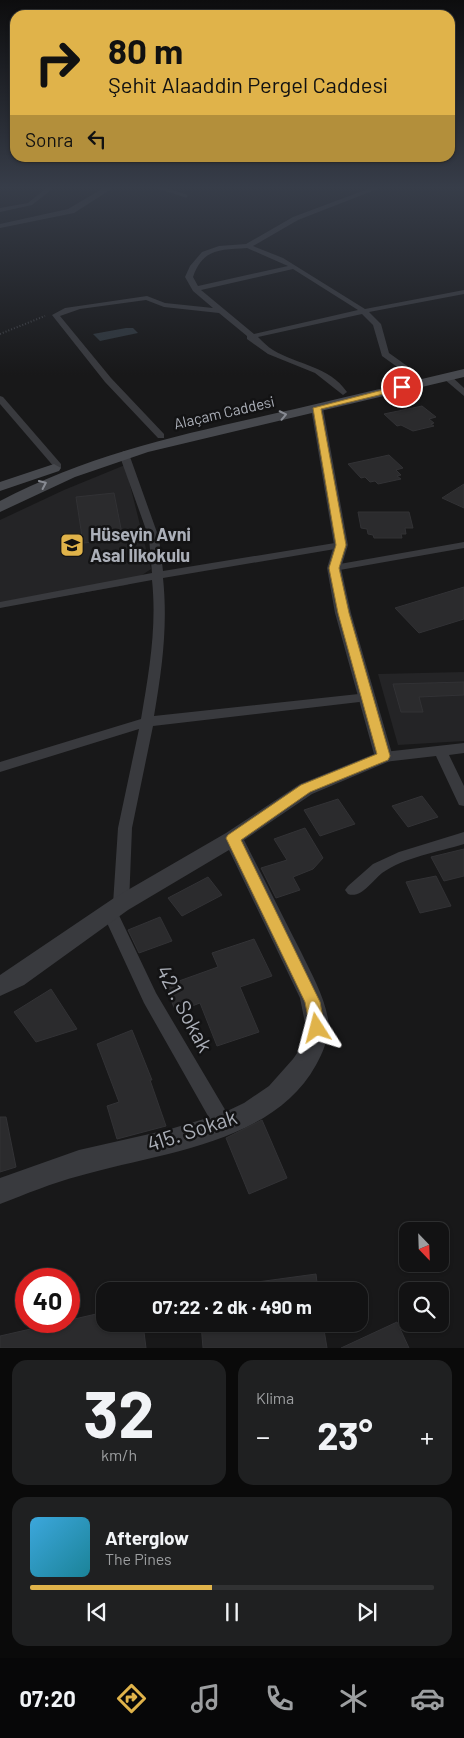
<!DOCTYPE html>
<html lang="tr">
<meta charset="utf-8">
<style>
body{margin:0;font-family:Barlow,sans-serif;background:#1f2021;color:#f1f3f6;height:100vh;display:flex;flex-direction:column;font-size:19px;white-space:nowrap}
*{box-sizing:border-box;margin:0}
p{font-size:16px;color:#9c9ea0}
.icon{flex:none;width:28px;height:28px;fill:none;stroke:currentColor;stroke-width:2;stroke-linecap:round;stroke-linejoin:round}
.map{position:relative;height:1348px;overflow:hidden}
.details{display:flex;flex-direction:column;gap:12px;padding:12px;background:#0a0a0a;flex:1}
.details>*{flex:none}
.hud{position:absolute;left:10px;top:10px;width:445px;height:152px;border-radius:15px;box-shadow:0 1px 4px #0004,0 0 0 1px #313233;background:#e0b34a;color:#111;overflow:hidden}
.needle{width:32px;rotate:157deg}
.buttons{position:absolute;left:399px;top:1222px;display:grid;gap:10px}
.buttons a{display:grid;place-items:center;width:50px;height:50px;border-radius:10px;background:#121213;box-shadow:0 1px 4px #0004,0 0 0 1px #313233;font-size:25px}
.speed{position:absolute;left:15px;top:1268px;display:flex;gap:10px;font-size:25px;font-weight:700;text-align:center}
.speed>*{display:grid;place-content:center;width:65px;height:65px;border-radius:50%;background:#121213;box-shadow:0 1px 4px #0004,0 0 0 1px #313233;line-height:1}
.speed .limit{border:8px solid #d22;background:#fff;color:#111}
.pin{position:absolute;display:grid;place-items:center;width:42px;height:42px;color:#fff;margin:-21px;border:2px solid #fff;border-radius:50%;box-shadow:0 1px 5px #0007}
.me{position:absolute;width:55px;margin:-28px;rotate:351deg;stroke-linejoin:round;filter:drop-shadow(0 0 4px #0008)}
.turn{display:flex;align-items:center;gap:18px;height:105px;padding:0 15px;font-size:22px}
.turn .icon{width:65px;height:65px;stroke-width:2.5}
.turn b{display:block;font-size:35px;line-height:42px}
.then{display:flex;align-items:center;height:48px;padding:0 15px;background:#0003;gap:10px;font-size:19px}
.big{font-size:38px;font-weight:700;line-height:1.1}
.details .tile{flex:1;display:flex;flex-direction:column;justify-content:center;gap:8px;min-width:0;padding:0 18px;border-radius:15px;background:#1f2021}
.details .dial{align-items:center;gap:0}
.dial b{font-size:65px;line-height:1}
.song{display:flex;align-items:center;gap:15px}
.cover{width:60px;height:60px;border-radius:8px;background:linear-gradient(135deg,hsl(200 70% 55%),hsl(190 70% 35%))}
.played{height:5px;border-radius:2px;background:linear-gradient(90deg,#e0b34a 45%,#313233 45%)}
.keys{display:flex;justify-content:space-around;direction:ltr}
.heat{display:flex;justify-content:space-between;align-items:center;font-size:28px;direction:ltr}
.details .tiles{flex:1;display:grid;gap:12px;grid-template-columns:1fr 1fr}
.tile:last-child{grid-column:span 2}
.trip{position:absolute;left:96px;top:1282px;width:272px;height:50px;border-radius:15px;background:#121213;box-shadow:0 1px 4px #0004,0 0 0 1px #313233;font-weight:700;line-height:50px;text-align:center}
.dock{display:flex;height:80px;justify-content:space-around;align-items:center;background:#070708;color:#9c9ea0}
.dock .icon{width:35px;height:35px}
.dock .active{color:#e0b34a}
.dock b{font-size:22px;color:#f1f3f6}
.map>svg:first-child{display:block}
</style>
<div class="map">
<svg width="464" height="1348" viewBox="0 0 464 1348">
<rect width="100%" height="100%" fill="#181819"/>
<g fill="#242426">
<path d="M125 465 151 569 127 585 0 607V520L64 490Z"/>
<path d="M464 672V741L398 745 378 674Z"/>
</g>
<path fill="#2f363c" d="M126 328H133L138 333 100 341 93 334Z"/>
<g fill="#2b2b2d" stroke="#323235">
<path d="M422 406 436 417 429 419 434 423 431 424 434 426 413 431 401 425 397 426 384 414Z"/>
<path d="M389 455 403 468 396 470 401 475 397 476 401 479 378 484 375 481 370 482 365 477 361 478 348 464Z"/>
<path d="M464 484V508L442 498Z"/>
<path d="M114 493 123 539 83 543 76 497Z"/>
<path d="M358 512H409L413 528H405L406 534H401L402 538H374L373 535 368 534 367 529 361 528Z"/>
<path d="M464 587V619L419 633 395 608Z"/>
<path d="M464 682V695L419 697 423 712H401L393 684Z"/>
<path d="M422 796 438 817 408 827 392 806Z"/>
<path d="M338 799 355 824 320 836 304 810Z"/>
<path d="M305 828 323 858 313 869 293 877 300 890 276 898 261 868 287 860 274 839Z"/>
<path d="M464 849V876L444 881 431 857Z"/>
<path d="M436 876 451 906 420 913 406 882Z"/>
<path d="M208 877 222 895 182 916 168 898Z"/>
<path d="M160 917 172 941 139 953 128 930Z"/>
<path d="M254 939 272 976 240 987 259 1032 217 1046 200 1003 176 1012 165 986 218 967 212 953Z"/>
<path d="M51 989 77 1029 36 1042 14 1012Z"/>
<path d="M132 1030 152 1080H150L166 1126 117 1139 107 1106 119 1102 97 1044Z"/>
<path d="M0 1117H6L16 1167 0 1172Z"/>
<path d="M262 1120 287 1178 249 1194 226 1138Z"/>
<path d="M316 1274 318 1291H251L250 1283Z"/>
<path d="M105 1312V1324H143L146 1348H0V1336Z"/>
<path d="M397 1322 409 1348H341Z"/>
<path d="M201 1324H323L327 1348H203Z"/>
</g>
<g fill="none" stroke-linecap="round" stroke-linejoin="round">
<path stroke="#3f4145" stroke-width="2" stroke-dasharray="1 2" stroke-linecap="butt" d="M0 334 45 316"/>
<path stroke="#393a3e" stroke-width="3" d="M155 186 186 196"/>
<g fill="#393a3e" fill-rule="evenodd">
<path d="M49 186H56L32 205 0 212V208L28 203Z"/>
<path d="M376 186H385L298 220 253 246 283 258 365 309 464 290V294L369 312 381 324 389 353 417 373V377H411L382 356 373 325 362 314 258 337C263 342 268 347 273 350 298 365 329 366 347 392L343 395 315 373 268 354 247 339V336L219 313 164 307 146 300 80 309 60 316 111 378 164 434V438H158L105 382 52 315 65 308 147 296 165 303 213 308 193 291 185 277 190 266 202 252 219 246 246 244 293 217ZM247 248 288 266 198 286 193 277C203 248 220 250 247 248ZM293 269 358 310 254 334 201 290Z"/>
<path d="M444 375H450L464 388V396L444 379Z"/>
<path d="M0 396 3 397 61 464V468H55L0 404Z"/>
<path d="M124 451 129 454 159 538 163 571 341 542 346 545 341 548 163 578C168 626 162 669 154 716L368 693 374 697 368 701 153 726 132 828 129 904 127 909 121 910 116 909 156 993 230 1118 232 1124 230 1130 223 1133 216 1130 144 1003 102 912 104 907 110 905 115 907 113 904 118 828 139 729 0 772V762L141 719C149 672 157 627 152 580L0 608V602L152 573 149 538 119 454Z"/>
<path d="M464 542V548L334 571 328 568 334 565Z"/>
<path d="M464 743V753L449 755 464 786V806L459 805 436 756 384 762 379 760 377 757 379 754 384 752Z"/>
<path d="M464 832V844C438 852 405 857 382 873 372 881 361 899 348 894L345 890 348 886 373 864 399 852Z"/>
</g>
<g fill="#393a3e" fill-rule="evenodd">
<path d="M107 186H116L74 213 0 228V224L68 209Z"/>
<path d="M317 405 323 408 348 545 341 568 351 613 393 757 390 761 312 794 244 840C263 877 282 915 301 952 311 973 324 995 328 1019 330 1035 324 1051 316 1065 272 1145 157 1153 79 1176 52 1183 26 1194 0 1204V1178L79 1150 167 1130 221 1114 244 1103 269 1086 293 1059 302 1046 306 1028 300 998 229 850 128 910 24 985 0 996V975L114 898 226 833 300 784 374 754 335 613 327 568 334 545 311 408Z"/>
</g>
<g fill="#47494e" fill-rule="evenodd">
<path d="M464 369V377L148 452 75 477 0 512V501C93 452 193 432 295 409 351 396 408 382 464 369Z"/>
<path d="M54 464 61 468 59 471 0 491V482Z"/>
</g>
</g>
<defs><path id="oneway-chevron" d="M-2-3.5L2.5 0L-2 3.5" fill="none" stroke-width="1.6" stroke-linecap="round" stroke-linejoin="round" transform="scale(1.25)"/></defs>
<g stroke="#888b93">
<use href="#oneway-chevron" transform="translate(283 415) rotate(-12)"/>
<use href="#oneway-chevron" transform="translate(43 484) rotate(-25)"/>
</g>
<linearGradient id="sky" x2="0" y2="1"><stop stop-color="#0d0d0e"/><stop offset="0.5" stop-color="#373d49"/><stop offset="1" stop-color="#373d49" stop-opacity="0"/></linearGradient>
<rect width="464" height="375" fill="url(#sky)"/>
<path fill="#e0b34a" stroke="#927430" d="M402 385 404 386V389L321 409 346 545 339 568 349 613 390 756 388 760 310 792 241 840 320 1002 325 1028 322 1033 317 1035 311 1033 305 1002 226 838 228 835 301 785 377 754 338 613 329 568 336 545 313 408Z"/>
<defs>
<g id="school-square" transform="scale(1.25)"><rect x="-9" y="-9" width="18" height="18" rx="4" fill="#e0b34a" stroke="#131314"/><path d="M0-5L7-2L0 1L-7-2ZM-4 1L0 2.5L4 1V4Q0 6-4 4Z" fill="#111"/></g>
</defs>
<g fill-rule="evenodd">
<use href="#school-square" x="72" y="545"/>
</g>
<g text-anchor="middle" stroke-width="5" stroke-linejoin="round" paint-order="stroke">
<g font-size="15" fill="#abafb8" stroke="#131314">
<text transform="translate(224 413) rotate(-13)" y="5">Alaçam Caddesi</text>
</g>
<g font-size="18" font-weight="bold" fill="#abafb8" stroke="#131314" text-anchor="start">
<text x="90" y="541">Hüseyin Avni<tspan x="90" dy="21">Asal İlkokulu</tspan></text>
</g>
<g font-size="21" fill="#abafb8" stroke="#131314">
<text transform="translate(184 1009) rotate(62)" y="7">421. Sokak</text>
<text transform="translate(192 1131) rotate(-18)" y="7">415. Sokak</text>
</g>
</g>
</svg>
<div class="buttons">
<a><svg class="needle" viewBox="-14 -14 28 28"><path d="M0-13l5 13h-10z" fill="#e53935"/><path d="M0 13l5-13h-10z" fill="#9c9ea0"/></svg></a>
<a><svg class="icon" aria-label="search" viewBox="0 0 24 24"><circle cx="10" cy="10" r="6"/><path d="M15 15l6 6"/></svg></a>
</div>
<div class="speed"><div class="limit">40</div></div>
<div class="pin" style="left:402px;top:387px;background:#d93025"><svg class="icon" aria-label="arrive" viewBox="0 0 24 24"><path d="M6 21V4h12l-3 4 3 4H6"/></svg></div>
<svg class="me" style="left:317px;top:1028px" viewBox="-20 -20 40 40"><path d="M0-17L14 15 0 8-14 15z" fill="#e0b34a" stroke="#fff" stroke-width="4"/></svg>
<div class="trip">07:22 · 2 dk · 490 m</div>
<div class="hud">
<div class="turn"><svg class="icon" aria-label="right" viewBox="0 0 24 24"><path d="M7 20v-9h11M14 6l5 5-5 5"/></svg><div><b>80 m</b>Şehit Alaaddin Pergel Caddesi</div></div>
<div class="then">Sonra<svg class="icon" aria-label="left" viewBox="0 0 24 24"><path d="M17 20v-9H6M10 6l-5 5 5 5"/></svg></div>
</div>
</div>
<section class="details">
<div class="tiles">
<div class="tile dial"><b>32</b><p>km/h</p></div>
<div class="tile"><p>Klima</p>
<div class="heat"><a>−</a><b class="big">23°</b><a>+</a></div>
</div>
<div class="tile">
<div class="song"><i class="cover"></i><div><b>Afterglow</b><p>The Pines</p></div></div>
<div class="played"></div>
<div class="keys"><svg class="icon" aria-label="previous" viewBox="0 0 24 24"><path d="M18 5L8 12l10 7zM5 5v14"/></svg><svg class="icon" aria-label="pause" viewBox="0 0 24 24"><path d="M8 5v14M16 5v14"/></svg><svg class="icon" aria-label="next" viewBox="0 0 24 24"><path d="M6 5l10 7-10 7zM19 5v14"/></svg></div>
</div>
</div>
</section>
<nav class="dock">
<b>07:20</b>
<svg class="icon active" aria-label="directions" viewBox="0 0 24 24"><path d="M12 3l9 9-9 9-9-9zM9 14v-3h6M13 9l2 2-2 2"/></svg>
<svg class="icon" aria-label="music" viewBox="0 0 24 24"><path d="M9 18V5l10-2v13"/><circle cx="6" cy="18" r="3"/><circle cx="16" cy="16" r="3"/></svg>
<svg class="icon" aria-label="phone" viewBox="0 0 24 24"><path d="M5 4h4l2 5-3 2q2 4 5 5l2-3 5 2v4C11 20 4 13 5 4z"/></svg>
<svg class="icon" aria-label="climate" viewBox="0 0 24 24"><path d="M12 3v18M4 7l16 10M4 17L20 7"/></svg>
<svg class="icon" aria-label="car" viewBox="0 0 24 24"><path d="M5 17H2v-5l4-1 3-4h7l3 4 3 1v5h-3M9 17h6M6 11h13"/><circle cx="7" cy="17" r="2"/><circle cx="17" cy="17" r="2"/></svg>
</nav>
